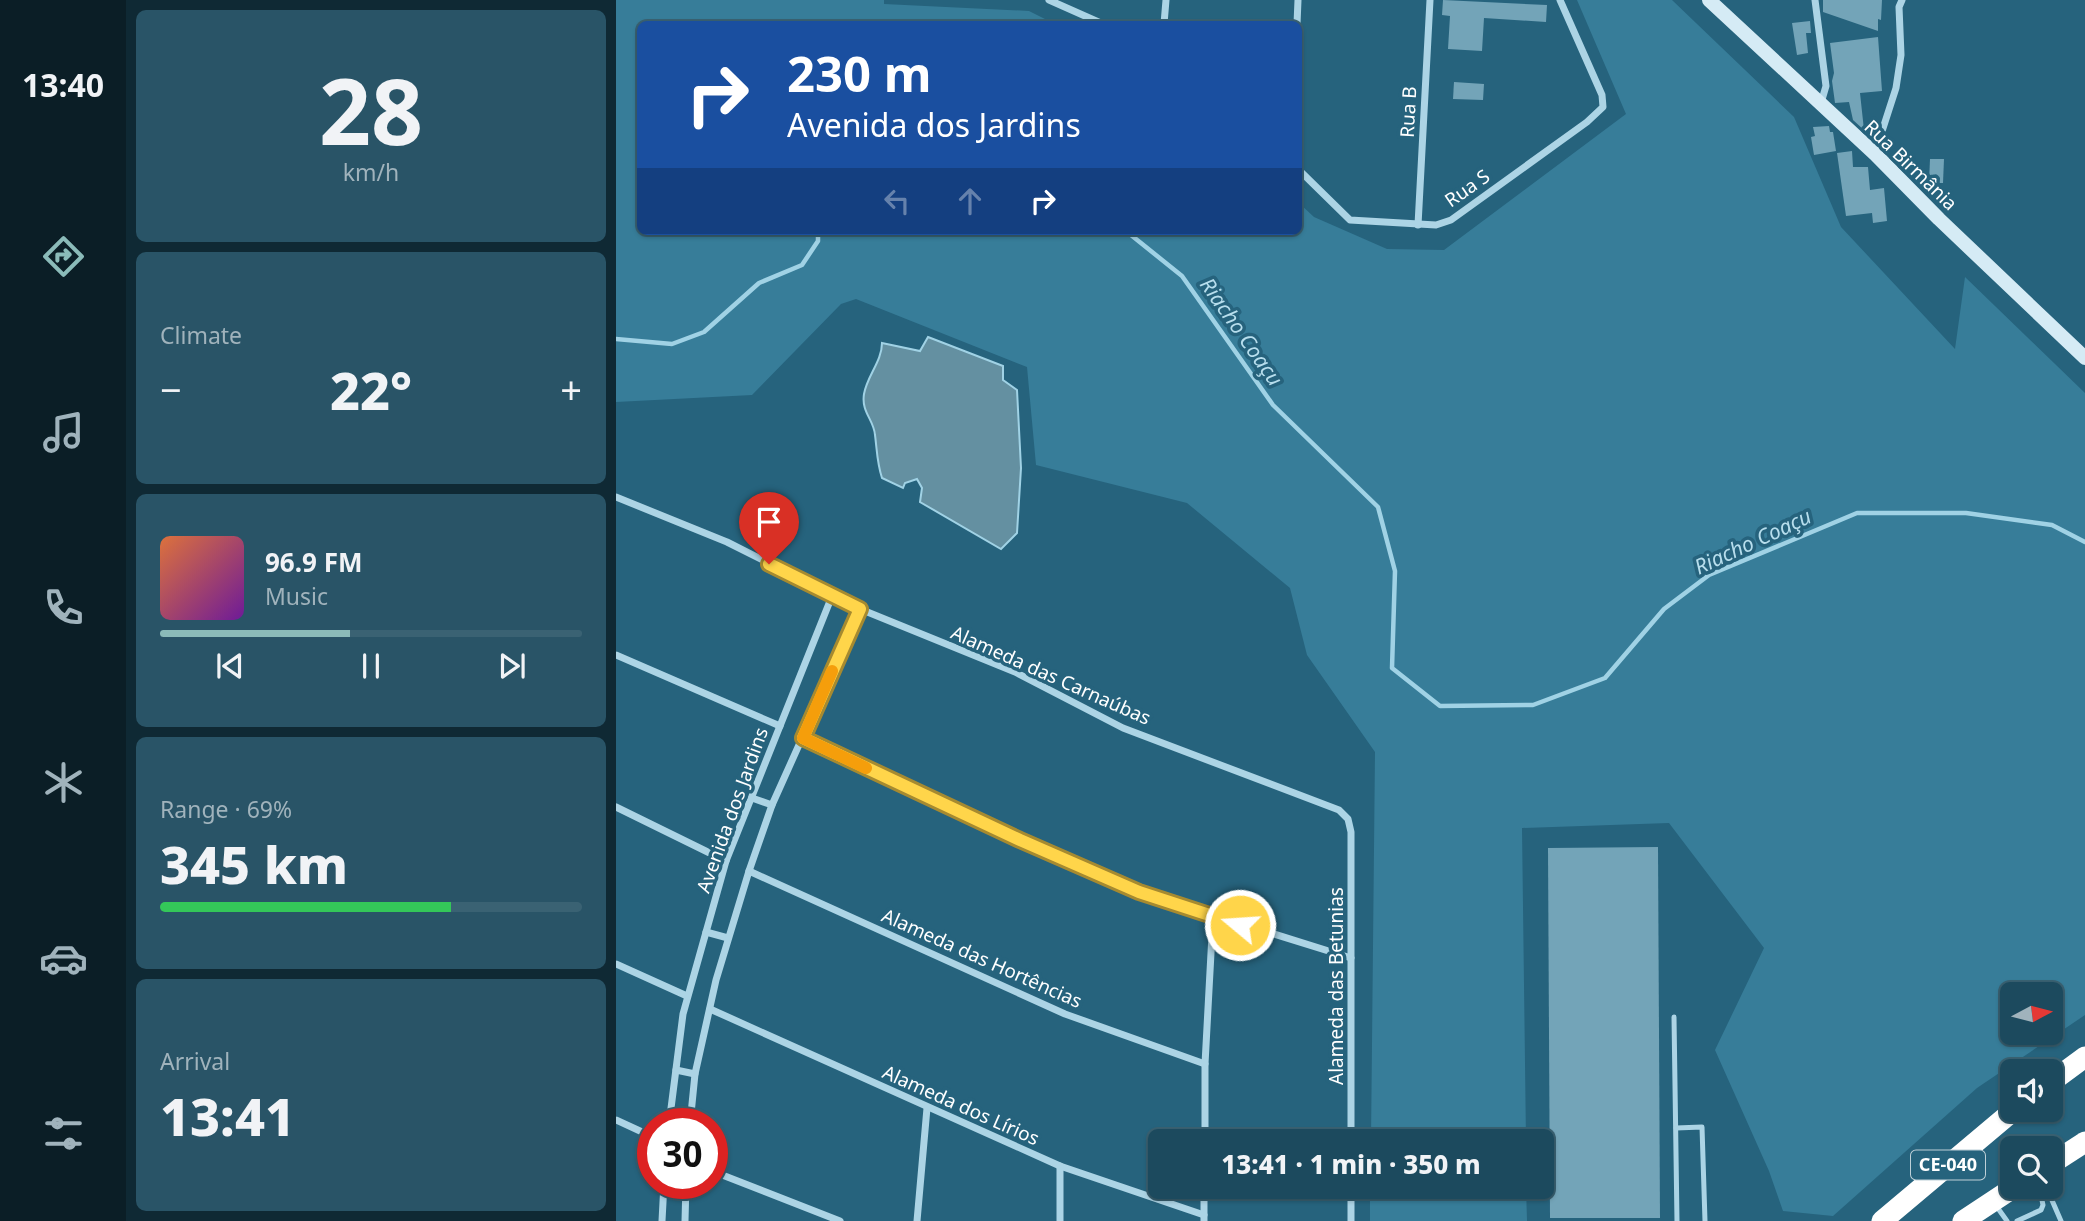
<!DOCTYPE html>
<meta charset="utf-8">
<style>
body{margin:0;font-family:"Noto Sans",sans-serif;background:#295467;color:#f1f3f6;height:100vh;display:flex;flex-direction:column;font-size:26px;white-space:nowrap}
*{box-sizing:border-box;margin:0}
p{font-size:23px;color:#a0b3bc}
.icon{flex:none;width:38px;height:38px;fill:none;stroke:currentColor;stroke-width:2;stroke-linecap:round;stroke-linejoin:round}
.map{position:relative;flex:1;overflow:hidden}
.drawer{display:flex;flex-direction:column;gap:10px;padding:10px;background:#0f2934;width:490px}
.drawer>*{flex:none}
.top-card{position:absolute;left:21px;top:21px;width:665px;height:214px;border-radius:10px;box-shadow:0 2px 5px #0004,0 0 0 2px #3a6273;background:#1a4fa0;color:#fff;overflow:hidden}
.needle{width:46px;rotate:83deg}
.buttons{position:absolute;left:1384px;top:982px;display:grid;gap:14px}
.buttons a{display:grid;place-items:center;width:63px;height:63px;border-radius:10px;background:#1c4a5e;box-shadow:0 2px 5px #0004,0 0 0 2px #3a6273;font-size:35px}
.speed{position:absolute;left:21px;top:1108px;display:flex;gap:14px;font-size:35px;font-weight:700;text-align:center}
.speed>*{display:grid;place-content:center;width:91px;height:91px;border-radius:50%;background:#1c4a5e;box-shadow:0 2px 5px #0004,0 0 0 2px #3a6273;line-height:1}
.speed .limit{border:10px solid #d22;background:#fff;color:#111}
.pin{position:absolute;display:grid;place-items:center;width:60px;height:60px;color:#fff;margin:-72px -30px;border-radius:50% 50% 50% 0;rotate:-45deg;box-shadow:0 0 7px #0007}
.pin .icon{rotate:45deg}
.me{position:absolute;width:77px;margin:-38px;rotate:288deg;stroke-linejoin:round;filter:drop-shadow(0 0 5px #0008)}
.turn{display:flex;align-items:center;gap:24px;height:147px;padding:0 35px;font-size:32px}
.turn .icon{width:91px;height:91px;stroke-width:2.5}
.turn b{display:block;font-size:49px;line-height:60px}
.lanes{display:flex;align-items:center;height:66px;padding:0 35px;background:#0003;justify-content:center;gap:35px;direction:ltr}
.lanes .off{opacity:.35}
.big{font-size:52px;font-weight:800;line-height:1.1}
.drawer .card{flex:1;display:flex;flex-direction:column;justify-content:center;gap:10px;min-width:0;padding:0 24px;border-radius:10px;background:#295467}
.drawer .dial{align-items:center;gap:0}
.dial b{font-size:91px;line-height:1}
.song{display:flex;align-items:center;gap:21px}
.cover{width:84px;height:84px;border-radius:10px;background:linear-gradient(135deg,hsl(20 70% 55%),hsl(280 70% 35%))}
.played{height:7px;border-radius:4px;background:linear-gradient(90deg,#8bbbb9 45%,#3a6273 45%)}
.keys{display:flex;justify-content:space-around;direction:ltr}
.heat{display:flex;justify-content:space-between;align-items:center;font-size:38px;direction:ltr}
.charge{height:10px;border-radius:5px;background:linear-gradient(90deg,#34c759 69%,#3a6273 0)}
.trip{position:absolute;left:532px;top:1129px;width:406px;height:70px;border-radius:10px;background:#1c4a5e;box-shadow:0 2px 5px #0004,0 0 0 2px #3a6273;font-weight:800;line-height:70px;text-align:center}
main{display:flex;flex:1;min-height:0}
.dock{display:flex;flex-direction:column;width:126px;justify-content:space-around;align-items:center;background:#0b1e26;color:#a0b3bc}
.dock .icon{width:49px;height:49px}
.dock .selected{color:#8bbbb9}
.dock b{font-size:32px;color:#f1f3f6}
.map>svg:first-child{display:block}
</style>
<main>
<nav class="dock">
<b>13:40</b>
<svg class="icon selected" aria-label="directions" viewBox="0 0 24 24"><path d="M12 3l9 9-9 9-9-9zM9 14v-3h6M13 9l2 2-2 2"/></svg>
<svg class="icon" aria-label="music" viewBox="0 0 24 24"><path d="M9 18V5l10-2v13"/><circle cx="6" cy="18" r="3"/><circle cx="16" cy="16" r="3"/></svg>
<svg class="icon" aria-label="phone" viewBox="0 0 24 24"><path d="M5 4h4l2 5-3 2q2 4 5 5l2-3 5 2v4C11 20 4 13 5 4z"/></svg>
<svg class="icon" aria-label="climate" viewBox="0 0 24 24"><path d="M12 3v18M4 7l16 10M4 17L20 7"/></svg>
<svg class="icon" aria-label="car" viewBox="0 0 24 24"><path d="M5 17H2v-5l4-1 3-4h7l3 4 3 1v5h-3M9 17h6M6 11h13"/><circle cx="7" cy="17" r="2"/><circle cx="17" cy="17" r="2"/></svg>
<svg class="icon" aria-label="filters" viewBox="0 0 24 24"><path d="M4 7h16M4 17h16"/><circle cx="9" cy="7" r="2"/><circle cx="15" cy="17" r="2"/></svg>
</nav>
<section class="drawer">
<div class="card dial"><b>28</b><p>km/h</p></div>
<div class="card"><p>Climate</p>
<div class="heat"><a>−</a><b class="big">22°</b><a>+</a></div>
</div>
<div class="card">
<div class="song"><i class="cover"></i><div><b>96.9 FM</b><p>Music</p></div></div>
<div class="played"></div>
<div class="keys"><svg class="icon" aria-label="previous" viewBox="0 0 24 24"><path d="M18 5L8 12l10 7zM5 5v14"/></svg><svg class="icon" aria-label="pause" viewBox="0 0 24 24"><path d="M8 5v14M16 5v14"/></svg><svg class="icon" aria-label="next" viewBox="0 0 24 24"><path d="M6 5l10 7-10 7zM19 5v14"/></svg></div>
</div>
<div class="card"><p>Range · 69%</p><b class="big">345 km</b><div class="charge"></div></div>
<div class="card"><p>Arrival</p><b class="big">13:41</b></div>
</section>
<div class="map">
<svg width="1469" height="1221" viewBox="0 0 1469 1221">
<rect width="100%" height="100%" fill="#26637d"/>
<g fill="#377d99" fill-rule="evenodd">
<path d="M0 0H268V4L413 11 439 24H24V231H682L683 203 698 217 771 249 828 250 1010 114 961 0H1056L1178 117 1225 227 1339 349 1349 277 1469 393V1015L1361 1088 1217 1216 1167 1211 1153 1171 1099 1050 1148 948 1053 823 906 828 910 1141H755L759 752 691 655 674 588 571 503 420 465 411 367 240 299 225 304 136 395 0 402ZM1396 994H1435V1032H1396Z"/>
<path d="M754 1187H910L911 1221H754Z"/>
</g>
<path fill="#6490a1" stroke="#a0d2e5" stroke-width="2" d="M312 337 387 366V380L401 390 405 468 401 533 385 549 304 502 306 488 301 479 289 483 287 488 266 478C261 463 261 450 259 435 258 420 245 412 248 394 251 376 266 361 266 343L304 351Z"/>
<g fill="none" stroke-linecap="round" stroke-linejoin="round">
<g stroke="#a0d2e5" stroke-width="4.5">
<path d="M510 231 566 276 657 405 762 507 779 571 776 668 824 706 917 705 989 678 1048 609 1093 575 1241 513H1350L1436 525 1469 542"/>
<path d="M0 339 56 344 88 332 143 283 186 265 202 241V231"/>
</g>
</g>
<g fill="#73a4b8">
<path d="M827 0 931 5 930 22 868 18 866 51 832 49 834 16 826 15Z"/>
<path d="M1207 0H1266L1265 20 1262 19V31L1207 12Z"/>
<path d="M1194 21 1195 33H1190L1192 53 1181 55 1176 23Z"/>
<path d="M1262 37 1266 91 1244 93 1248 130 1237 120 1233 102 1219 103 1216 81 1218 73 1214 43Z"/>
<path d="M838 82 868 84 867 100 837 99Z"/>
<path d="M1213 126 1214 132H1217L1220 151 1198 155 1195 137 1199 136 1197 127Z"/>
<path d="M1236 151 1237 167H1252L1254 190 1268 188 1271 221 1257 223 1256 213 1230 216 1221 153Z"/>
<path d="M1314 159H1328L1327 183H1313Z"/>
<path d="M1042 847 1044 1218H934L932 848Z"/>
</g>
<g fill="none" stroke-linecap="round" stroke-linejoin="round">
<g stroke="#acd4e5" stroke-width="5">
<path d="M1058 1017 1061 1221"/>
<path d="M1060 1128 1086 1127 1089 1221"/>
<path d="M1425 1189 1435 1198 1445 1221"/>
<path d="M1381 1207 1391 1221"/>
<path d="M1401 1221 1425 1210 1427 1205 1423 1186"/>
</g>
<g stroke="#acd4e5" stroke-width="7">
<path d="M433 0 487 24"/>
<path d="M1199 0 1210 86 1205 103"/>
<path d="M548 24 550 0"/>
<path d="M681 24 682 0"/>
<path d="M1259 153 1280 88 1285 55 1283 7 1286 0"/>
<path d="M682 169 734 220 820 225 835 220 971 122 987 107 986 95 944 0"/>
<path d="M802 225 814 0"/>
<path d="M0 497 111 542 244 609 399 672 507 728 723 810 732 819 735 832V1141"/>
<path d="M0 655 164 726"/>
<path d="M187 738 404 840 523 892 735 958"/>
<path d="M136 798 156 805"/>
<path d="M0 807 110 861"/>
<path d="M133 871 449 1014 589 1064"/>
<path d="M90 932 112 938"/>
<path d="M0 964 71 996"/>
<path d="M94 1009 444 1166 588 1215"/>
<path d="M60 1070 79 1074"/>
<path d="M0 1120 37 1137"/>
<path d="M53 1124 67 1014 110 861 216 596"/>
<path d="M74 1124 79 1074 100 980 133 871 156 805 244 609"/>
<path d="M589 1141V1064L597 916"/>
<path d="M96 1171 224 1221"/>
<path d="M46 1221 48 1183"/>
<path d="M69 1221 70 1183"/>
<path d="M301 1221 311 1108"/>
<path d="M444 1221V1166"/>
<path d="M588 1221V1186"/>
<path d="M735 1221V1186"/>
</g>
<path stroke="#d5ebf5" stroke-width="14" d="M1093 0 1259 154 1323 219 1469 358"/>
<g stroke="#fff" stroke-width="21">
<path d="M1435 1082 1469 1057"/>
<path d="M1435 1164 1469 1142"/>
<path d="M1266 1221 1398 1110"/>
<path d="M1347 1221 1400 1186"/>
</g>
</g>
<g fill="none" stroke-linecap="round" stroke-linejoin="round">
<g stroke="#a68a30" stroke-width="18">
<path id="route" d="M153 564 244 609 187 738 404 840 523 892 624 925"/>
</g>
<use href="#route" stroke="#ffd54a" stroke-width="12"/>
<path stroke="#f59e0b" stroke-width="12" d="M216 671 187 738 250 768"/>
</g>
<g text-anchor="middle" stroke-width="7" stroke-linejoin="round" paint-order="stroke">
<rect fill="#26637d" stroke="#bed0d8" stroke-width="2" x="1295" y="1150.5" width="74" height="29" rx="5"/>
<g font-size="18" font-weight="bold" fill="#fff">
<text x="1332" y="1171">CE-040</text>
</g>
<g font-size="19" fill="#fff" stroke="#26637d">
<text transform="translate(792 112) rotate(-87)" y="7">Rua B</text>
<text transform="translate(1295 165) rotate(44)" y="7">Rua Birmânia</text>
<text transform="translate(851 188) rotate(-35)" y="7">Rua S</text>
<text transform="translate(435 675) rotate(24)" y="7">Alameda das Carnaúbas</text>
<text transform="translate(116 810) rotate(-70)" y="7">Avenida dos Jardins</text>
<text transform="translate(366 958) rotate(24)" y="7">Alameda das Hortências</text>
<text transform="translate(720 986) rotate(-90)" y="7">Alameda das Betunias</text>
<text transform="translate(345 1105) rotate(24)" y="7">Alameda dos Lírios</text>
</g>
<g font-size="21" font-style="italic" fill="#b7deed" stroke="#26637d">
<text transform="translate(625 332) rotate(55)" y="7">Riacho Coaçu</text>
<text transform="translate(1137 542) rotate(-25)" y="7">Riacho Coaçu</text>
</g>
</g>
</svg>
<div class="buttons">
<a><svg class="needle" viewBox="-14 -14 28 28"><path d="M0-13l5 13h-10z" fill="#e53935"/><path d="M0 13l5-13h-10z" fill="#a0b3bc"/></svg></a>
<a><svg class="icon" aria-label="sound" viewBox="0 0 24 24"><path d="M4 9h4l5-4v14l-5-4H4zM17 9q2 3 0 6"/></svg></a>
<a><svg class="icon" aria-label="search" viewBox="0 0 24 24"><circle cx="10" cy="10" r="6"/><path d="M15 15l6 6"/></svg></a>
</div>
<div class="speed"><div class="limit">30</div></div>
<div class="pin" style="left:153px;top:564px;background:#d93025"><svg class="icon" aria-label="arrive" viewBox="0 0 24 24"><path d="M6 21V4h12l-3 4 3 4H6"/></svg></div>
<svg class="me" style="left:624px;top:925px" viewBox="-20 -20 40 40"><circle r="17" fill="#ffd54a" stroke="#fff" stroke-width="3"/><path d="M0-11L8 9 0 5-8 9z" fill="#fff"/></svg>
<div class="trip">13:41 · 1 min · 350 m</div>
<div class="top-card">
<div class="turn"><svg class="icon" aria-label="right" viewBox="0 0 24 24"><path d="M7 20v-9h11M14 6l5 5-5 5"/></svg><div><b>230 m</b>Avenida dos Jardins</div></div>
<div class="lanes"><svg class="icon off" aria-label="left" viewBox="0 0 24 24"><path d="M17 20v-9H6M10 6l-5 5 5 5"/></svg><svg class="icon off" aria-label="ahead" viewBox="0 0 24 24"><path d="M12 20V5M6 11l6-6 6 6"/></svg><svg class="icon" aria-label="right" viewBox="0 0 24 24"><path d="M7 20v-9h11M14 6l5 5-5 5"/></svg></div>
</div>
</div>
</main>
